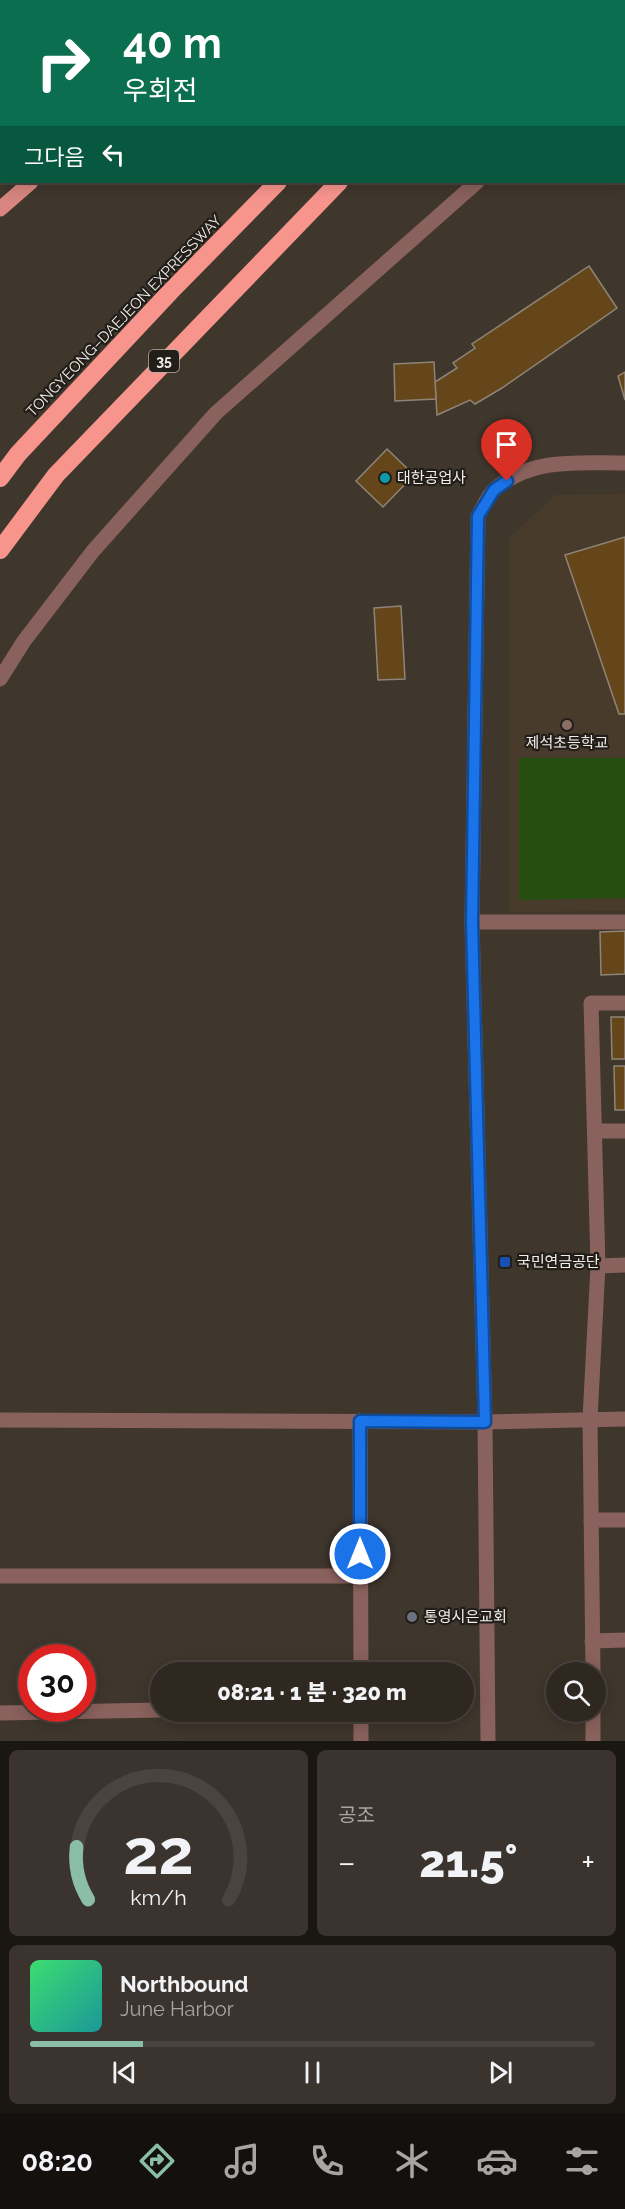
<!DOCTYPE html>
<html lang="ko">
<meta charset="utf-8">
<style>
body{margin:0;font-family:Raleway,"Noto Sans KR",sans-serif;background:#3b342e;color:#f1f3f6;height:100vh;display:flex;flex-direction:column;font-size:22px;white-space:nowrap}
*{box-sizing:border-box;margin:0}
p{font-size:20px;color:#a7a6a5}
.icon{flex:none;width:33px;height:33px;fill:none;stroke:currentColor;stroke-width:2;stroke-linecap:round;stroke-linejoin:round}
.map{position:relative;height:1741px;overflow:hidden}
.details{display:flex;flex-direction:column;gap:9px;padding:9px;background:#1a1612;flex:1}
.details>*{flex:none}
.top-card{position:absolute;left:0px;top:0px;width:626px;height:183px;box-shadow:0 3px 15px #0003,0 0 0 2px #4a443f;background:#0b6e4f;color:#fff;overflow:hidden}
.buttons{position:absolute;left:546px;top:1662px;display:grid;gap:12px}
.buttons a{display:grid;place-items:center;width:60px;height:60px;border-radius:50%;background:#2f2821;box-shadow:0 3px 15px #0003,0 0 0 2px #4a443f;font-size:30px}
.speed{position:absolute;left:18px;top:1644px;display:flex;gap:12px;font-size:30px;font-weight:700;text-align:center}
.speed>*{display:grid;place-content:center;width:78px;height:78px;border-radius:50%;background:#2f2821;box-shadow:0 3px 15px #0003,0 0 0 2px #4a443f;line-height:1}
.speed .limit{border:9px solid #d22;background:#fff;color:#111}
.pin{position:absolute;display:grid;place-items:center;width:51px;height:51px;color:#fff;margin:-62px -26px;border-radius:50% 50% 50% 0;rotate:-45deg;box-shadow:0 0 6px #0007}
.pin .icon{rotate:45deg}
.me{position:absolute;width:66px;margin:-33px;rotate:0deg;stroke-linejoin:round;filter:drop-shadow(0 0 4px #0008)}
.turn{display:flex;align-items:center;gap:21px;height:126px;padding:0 24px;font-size:27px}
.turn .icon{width:78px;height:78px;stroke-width:2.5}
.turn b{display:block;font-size:42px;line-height:51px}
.then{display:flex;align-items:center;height:57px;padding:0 24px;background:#0003;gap:12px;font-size:22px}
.big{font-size:45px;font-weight:800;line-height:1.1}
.details .widget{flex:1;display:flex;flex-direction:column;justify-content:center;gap:9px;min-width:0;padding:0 21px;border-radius:9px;background:#3b342e}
.details .dial{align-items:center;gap:0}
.dial svg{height:156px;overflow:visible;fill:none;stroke:#4a443f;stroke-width:7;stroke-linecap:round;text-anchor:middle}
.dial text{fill:#f1f3f6;stroke:none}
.song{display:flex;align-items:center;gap:18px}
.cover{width:72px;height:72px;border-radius:9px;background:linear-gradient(135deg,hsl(140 70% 55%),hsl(180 70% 35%))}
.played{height:6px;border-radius:3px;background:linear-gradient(90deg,#8abfa5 20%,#4a443f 20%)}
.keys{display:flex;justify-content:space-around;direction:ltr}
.heat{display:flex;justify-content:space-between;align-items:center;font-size:33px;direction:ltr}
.details .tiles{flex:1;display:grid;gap:9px;grid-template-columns:1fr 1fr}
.widget:last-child{grid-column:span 2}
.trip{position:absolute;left:150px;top:1662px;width:324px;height:60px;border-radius:30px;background:#2f2821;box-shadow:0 3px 15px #0003,0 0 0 2px #4a443f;font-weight:800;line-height:60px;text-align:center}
.tab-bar{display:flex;height:96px;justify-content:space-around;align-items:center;background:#13100d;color:#a7a6a5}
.tab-bar .icon{width:42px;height:42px}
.tab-bar .active{color:#8abfa5}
.tab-bar b{font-size:27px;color:#f1f3f6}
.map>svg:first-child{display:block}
</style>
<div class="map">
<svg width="625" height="1741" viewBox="0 0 625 1741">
<rect width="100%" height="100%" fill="#3f362c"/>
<path fill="#483b2b" d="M625 494V911L509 912V539L554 495Z"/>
<path fill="#254e10" d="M519 758H625V898L519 900Z"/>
<g fill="#65461b" stroke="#8e8478" stroke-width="1.5">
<path d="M589 266 617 308 502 388 475 404 470 400 437 415 435 382 457 368 453 363 475 348 472 344Z"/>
<path d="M434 362 436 399 395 401 394 364Z"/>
<path d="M625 372V400L618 376Z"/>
<path d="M387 449 414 475 383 507 356 481Z"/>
<path d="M625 537V714H619L565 555Z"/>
<path d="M401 606 405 679 378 680 374 608Z"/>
<path d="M625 931V974L601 975 600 932Z"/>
<path d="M611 1017H625V1059H612Z"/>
<path d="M614 1066H625V1110H615Z"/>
</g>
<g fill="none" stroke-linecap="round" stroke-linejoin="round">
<g stroke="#89615d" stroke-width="15">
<path d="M18 0 23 2"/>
<path d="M45 2 46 0"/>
<path d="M624 62 625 61"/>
<path d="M624 104 625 105"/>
<path d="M0 679 24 641 93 551 216 413 477 182"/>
<path d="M472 922H625"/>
<path d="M596 1131H625"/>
<path d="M598 1266 625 1265"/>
<path d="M0 1420 485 1422 625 1419"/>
<path d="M360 1421 361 1672"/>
<path d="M591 1520H625"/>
<path d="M0 1576H361"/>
<path d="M592 1641 625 1640"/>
<path d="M593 1672 590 1419 598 1266 591 1003H625"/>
<path d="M361 1712V1741"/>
<path d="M593 1712V1741"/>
<path d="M0 1713 160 1710"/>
<path d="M488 1741 485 1422 472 922 478 516C483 508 488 495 495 489 533 457 579 463 625 463"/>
</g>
<g stroke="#d8867f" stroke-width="15">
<path d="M190 2 192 0"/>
<path d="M239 2 241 0"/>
<path d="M0 163 2 161"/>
<path d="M0 209 31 182"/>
</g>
<g stroke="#f7958d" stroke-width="18">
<path d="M462 2 464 0"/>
<path d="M523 2 524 0"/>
<path d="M0 478 18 454 170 292 278 182"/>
<path d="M0 550 56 475 339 182"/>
</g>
</g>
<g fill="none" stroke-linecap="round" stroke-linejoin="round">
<g stroke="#114b97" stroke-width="15">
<path id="route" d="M360 1554V1421L485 1422 472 922 478 516 494 490 507 481"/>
</g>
<use href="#route" stroke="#1a73e8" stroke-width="10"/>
</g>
<circle fill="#0f9aa8" stroke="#221e1a" stroke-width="2" cx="385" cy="478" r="6"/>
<circle fill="#8d6e63" stroke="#221e1a" stroke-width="2" cx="567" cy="725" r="6"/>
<rect fill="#1a4fb4" stroke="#221e1a" stroke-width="2" x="499" y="1256" width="12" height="12" rx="3"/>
<circle fill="#6b7280" stroke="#221e1a" stroke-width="2" cx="412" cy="1617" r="6"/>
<g text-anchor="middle" stroke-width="4.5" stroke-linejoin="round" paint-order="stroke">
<rect fill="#221e1a" stroke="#b4afa9" stroke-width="1.5" x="149" y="350" width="30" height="22" rx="4.5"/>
<g font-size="14" font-weight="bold" fill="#f3ede6">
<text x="164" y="366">35</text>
</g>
<g font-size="15" fill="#f3ede6" stroke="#221e1a">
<text transform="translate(124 316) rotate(-46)" y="5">TONGYEONG–DAEJEON EXPRESSWAY</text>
</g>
<g font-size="15" fill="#f3ede6" stroke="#221e1a" text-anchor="start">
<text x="397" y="483">대한공업사</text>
<text x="567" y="748" text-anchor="middle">제석초등학교</text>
<text x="517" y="1267">국민연금공단</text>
<text x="424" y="1622">통영시은교회</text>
</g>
</g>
</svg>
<div class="buttons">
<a><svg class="icon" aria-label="search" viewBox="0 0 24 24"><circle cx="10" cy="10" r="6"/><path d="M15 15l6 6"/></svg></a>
</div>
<div class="speed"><div class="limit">30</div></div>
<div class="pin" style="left:507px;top:481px;background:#d93025"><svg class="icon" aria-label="arrive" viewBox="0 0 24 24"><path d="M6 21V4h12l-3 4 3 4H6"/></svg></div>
<svg class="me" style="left:360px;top:1554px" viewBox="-20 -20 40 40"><circle r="17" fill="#1a73e8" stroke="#fff" stroke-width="3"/><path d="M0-11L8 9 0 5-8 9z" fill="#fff"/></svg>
<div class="trip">08:21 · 1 분 · 320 m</div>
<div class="top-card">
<div class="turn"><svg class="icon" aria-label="right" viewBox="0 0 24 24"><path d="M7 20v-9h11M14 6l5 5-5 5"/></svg><div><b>40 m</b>우회전</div></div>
<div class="then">그다음<svg class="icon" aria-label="left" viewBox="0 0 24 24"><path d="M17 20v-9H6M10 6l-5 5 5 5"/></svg></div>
</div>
</div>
<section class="details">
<div class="tiles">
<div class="widget dial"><svg viewBox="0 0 100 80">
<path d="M14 69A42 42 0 1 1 86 69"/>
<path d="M14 69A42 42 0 0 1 8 42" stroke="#8abfa5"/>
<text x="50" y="56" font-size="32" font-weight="700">22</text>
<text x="50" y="72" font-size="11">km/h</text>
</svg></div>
<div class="widget"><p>공조</p>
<div class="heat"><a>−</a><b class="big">21.5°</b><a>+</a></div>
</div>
<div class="widget">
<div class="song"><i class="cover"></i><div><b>Northbound</b><p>June Harbor</p></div></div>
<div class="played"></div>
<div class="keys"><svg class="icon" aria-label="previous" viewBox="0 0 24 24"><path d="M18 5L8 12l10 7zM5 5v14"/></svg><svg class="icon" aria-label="pause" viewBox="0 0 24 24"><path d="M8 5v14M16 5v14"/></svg><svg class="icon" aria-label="next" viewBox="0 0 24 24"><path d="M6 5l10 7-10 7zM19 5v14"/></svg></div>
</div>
</div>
</section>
<nav class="tab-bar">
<b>08:20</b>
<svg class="icon active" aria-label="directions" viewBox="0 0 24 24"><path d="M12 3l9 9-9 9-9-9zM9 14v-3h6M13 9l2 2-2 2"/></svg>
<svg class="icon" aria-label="music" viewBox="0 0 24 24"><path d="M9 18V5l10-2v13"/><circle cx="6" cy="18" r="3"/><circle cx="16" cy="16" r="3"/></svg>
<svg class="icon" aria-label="phone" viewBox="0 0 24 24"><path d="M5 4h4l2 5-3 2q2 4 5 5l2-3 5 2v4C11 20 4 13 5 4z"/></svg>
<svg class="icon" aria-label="climate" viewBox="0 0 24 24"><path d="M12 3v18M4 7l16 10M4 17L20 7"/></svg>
<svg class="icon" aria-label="car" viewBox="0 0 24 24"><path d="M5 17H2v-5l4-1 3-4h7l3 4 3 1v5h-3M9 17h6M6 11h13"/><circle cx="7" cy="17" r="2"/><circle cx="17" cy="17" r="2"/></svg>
<svg class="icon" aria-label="filters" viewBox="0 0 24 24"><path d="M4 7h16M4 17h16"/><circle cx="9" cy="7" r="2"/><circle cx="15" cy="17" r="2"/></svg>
</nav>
